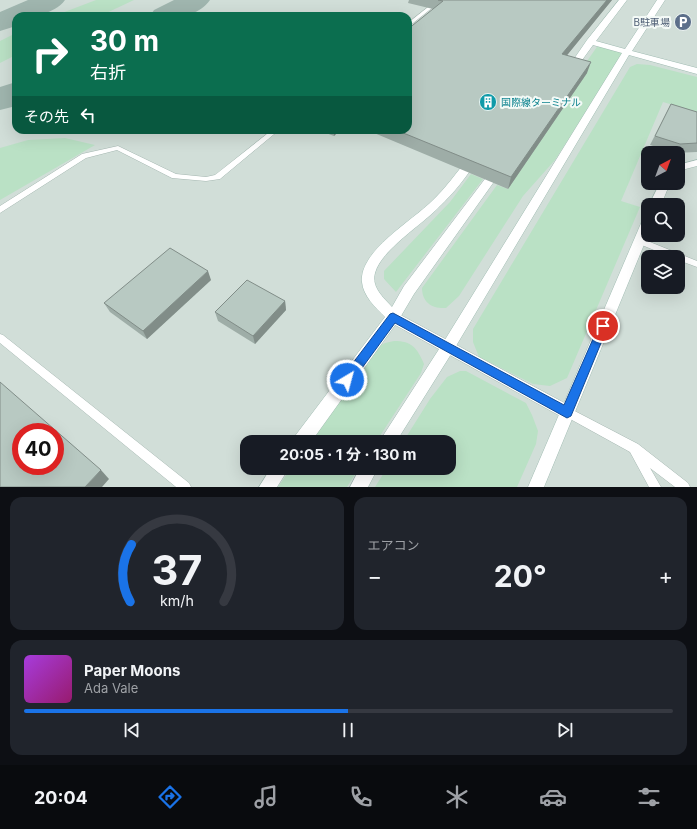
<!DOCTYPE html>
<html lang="ja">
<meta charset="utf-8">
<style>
body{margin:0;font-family:Inter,"Noto Sans JP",sans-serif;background:#20242c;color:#f1f3f6;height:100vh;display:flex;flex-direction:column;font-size:15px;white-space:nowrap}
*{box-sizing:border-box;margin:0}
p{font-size:13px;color:#9ea1a6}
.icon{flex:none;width:22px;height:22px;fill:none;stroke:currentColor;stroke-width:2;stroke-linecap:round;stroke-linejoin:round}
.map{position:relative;height:487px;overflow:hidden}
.details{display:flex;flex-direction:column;gap:10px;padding:10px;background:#0d0f14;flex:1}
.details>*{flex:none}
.hud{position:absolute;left:12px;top:12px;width:400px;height:122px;border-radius:12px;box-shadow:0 4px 16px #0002;background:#0b6e4f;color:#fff;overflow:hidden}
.needle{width:26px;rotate:41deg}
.controls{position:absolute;left:641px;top:146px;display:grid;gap:8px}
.controls a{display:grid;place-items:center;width:44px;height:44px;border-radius:8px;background:#171b24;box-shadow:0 4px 16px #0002;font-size:20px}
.speed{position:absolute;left:12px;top:423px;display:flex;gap:8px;font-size:20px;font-weight:700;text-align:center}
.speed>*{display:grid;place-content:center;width:52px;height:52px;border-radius:50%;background:#171b24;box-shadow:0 4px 16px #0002;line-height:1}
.speed .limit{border:6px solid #d22;background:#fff;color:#111}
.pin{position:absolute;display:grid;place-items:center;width:34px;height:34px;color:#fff;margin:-17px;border:2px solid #fff;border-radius:50%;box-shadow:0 1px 4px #0007}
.me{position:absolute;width:44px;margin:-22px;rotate:37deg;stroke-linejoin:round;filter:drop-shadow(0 0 3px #0008)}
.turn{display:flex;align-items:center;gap:14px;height:84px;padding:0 12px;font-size:18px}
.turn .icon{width:52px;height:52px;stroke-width:2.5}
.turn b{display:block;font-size:28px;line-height:34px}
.then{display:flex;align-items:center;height:38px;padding:0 12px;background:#0003;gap:8px;font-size:15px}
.big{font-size:30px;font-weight:700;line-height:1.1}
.details .card{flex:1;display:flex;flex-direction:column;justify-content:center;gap:6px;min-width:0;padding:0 14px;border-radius:12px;background:#20242c}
.details .dial{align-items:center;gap:0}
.dial svg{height:104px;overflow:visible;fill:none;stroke:#363941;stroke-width:7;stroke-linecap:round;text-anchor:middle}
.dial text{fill:#f1f3f6;stroke:none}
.song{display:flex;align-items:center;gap:12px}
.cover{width:48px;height:48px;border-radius:6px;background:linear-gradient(135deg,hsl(280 70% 55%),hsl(320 70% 35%))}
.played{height:4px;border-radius:2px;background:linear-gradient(90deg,#1a73e8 50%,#363941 50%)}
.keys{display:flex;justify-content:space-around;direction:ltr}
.heat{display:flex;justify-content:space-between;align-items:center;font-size:22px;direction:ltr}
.details .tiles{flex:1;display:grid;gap:10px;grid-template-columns:1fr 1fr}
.card:last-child{grid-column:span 2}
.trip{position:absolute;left:240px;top:435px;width:216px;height:40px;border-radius:12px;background:#171b24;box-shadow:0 4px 16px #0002;font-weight:700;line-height:40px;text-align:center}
.tabs{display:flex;height:64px;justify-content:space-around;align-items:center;background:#090b0e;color:#9ea1a6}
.tabs .icon{width:28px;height:28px}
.tabs .on{color:#1a73e8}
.tabs b{font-size:18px;color:#f1f3f6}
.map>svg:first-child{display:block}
</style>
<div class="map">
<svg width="697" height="487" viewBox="0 0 697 487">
<rect width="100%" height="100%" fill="#e3eee9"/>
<path fill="#d1ded8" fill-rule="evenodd" d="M0 0H697V487H0ZM16 16H408V130H16ZM648 153H678V183H648ZM648 205H678V235H648ZM648 257H678V287H648ZM21 432H55V466H21ZM247 442H449V468H247Z"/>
<g fill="#bae1c5">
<path d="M96 0H134L100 16H54Z"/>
<path d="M16 33V55L0 63V41Z"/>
<path d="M599 44 624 52 555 160 523 196 459 296 446 308C433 309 422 303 422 288L497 185 508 189 580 71Z"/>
<path d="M637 64 650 65 697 77V112L663 102 621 201 640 207 567 378 550 386 533 384 479 357 473 342V329L630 67Z"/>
<path d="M65 138 95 145 0 200V148L28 140Z"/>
<path d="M471 174 483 179 396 292 384 279V271L450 202Z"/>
<path d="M394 341C412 341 417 348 424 364L421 373 376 442H310L378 347 385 343Z"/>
<path d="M460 371H466L526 403 532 415 538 431 536 444 517 487H375L387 468H449V442H403L430 399 447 377Z"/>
<path d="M291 468H359L347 487H278Z"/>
</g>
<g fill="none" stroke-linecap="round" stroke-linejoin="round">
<g fill="#9fb5ae" fill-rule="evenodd">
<path d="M28 0H65C54 15 33 16 16 16V26L0 31V12Z"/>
<path d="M174 0H210C196 20 171 16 150 16L154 10Z"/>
<path d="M16 82V106L0 110V87Z"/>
</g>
<g stroke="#a5b7b1" stroke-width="1">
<g id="lane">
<path d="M437 0H442L408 27V23Z"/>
<path d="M272 130H279L220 179 206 181 172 178 117 150 86 158 0 213V206L82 154 118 146 176 174 206 177 215 175Z"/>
<path d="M640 238 697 261V267L678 260V257H671L637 243 636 241 637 239Z"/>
<path d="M0 334 3 335 189 483 191 487H176L0 343Z"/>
<path d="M567 407 638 444 688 483 690 487H675L650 468 661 487H649L630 452 563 415 562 412 563 409Z"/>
</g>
</g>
<g stroke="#a5b7b1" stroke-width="1">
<path id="street" d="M393 311 572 407 575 412 572 417 567 419 562 417 388 321 386 317 388 313Z"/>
</g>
<g stroke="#a0bbb2" stroke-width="1">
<g id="secondary">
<path d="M619 0H627L596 41 625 49 657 0H665L632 51 697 68V74L629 55 453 351 396 442H379L443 343 622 53 593 45 572 74 569 75 565 72 587 40Z"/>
<path d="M473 156 478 159C467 176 454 193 439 207 423 224 381 250 375 273 371 287 383 297 392 307L404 286 494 167H502L503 169 414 294 398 321 311 442H293L295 436 385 317C376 308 363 296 362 282 359 251 412 221 432 201 446 188 457 172 469 157Z"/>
<path d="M697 160V166L678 171V165Z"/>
<path d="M660 183H670L661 205H649Z"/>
<path d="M648 217V235L544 487H528L642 221 644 218Z"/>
<path d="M271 468H289L277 487H259Z"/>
<path d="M360 468H378L368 487H350Z"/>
</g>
</g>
<use href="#lane" fill="#fff" fill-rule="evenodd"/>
<use href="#street" fill="#fff" fill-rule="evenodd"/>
<use href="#secondary" fill="#fff" fill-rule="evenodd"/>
</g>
<g fill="#9eada7">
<path d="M409 0H612L567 55 587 73 508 189 367 130H408L433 9 408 3Z"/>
<path d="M671 104 697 112V152L674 153 650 145Z"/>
<path d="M318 130H340L334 136Z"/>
<path d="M211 280 147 339 110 312 104 303Z"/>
<path d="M285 301 286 310 255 344 218 321 215 312Z"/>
</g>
<g fill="#818d88">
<path d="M607 0H612L559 65 562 54Z"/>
<path d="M591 62 587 73 508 189 511 177Z"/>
<path d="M334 130H340L334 136Z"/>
<path d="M208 271 211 280 147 339 143 331Z"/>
<path d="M285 301 286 310 255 344 253 336Z"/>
<path d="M101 470 109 479 102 487H85Z"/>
</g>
<g fill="#b8c9c2" stroke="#818d88" fill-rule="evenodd">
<path d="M438 0H607L562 54 591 62 511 177 396 130H408V29L443 1Z"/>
<path d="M671 104 697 112V143L680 144 655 136Z"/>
<path d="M170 248 208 271 143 331 104 303Z"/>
<path d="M247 280 285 301 253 336 215 312Z"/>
<path d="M0 382 101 470 85 487H0ZM21 432H55V466H21Z"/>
</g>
<path fill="#1a73e8" stroke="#114b97" d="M393 313 564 405 600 323 603 322 607 323 608 326 571 416 567 418 395 323 351 383 347 385 343 383 341 380 343 376 390 314Z"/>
<defs>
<g id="parking-disc" transform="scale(0.9)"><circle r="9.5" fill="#5c6f8a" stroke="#f4faf7"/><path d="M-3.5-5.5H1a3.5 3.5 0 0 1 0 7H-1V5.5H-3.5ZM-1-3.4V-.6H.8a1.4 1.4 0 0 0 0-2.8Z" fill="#fff"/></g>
<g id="building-disc" transform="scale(0.9)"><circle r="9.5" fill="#0f9aa8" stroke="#f4faf7"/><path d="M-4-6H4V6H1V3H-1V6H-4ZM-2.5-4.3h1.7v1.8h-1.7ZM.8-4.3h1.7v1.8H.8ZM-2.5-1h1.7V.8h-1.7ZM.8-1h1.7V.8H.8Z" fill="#fff"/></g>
</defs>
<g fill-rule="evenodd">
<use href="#parking-disc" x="683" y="22"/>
<use href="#building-disc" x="488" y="102"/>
</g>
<g text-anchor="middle" stroke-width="4" stroke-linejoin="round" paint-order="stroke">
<g font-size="10" fill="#4e5e75" stroke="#f4faf7" text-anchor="end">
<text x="670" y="26">B駐車場</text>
</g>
<g font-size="10" fill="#0d838f" stroke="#f4faf7" text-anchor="start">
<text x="501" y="106">国際線ターミナル</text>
</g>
</g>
</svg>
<div class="controls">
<a><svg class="needle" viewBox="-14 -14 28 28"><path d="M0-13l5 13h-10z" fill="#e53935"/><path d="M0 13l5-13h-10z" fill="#9ea1a6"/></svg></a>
<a><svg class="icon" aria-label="search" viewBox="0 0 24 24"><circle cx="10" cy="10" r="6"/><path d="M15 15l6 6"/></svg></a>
<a><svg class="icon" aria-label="layers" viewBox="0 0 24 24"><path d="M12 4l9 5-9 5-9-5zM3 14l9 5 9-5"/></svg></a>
</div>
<div class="speed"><div class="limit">40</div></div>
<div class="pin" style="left:603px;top:326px;background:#d93025"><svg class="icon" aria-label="arrive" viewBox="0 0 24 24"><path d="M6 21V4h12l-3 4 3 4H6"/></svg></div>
<svg class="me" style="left:347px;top:380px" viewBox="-20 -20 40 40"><circle r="17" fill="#1a73e8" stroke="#fff" stroke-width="3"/><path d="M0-11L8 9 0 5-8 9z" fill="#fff"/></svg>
<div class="trip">20:05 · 1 分 · 130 m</div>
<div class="hud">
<div class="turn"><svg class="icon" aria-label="right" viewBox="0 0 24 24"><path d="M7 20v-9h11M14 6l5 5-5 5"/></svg><div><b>30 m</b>右折</div></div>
<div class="then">その先<svg class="icon" aria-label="left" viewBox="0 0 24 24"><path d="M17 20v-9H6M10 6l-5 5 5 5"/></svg></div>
</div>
</div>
<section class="details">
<div class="tiles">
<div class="card dial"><svg viewBox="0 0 100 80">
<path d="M14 69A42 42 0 1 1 86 69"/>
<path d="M14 69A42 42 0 0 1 15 25" stroke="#1a73e8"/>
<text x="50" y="56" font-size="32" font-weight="700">37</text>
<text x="50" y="72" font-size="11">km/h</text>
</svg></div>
<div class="card"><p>エアコン</p>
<div class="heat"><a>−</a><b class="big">20°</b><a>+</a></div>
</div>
<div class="card">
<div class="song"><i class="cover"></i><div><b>Paper Moons</b><p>Ada Vale</p></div></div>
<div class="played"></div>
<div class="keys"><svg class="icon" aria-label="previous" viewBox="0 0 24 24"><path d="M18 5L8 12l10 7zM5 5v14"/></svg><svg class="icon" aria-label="pause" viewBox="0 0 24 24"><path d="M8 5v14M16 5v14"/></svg><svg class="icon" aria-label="next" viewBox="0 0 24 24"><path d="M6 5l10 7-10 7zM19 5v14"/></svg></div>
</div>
</div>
</section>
<nav class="tabs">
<b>20:04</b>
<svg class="icon on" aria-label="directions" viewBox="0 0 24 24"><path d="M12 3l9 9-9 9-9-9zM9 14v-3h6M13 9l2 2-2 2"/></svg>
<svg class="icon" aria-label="music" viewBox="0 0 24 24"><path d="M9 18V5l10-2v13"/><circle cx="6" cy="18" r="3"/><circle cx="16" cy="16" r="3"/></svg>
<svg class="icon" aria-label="phone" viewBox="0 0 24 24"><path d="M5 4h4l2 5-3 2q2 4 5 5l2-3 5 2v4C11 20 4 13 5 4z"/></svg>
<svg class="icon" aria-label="climate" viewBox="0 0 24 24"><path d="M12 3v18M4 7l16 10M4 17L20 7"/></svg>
<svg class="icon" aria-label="car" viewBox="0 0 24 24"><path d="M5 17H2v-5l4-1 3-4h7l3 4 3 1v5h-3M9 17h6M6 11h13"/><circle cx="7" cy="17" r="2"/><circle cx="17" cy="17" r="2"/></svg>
<svg class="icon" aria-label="filters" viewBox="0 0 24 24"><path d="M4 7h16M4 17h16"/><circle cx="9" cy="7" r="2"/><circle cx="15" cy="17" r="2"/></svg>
</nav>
